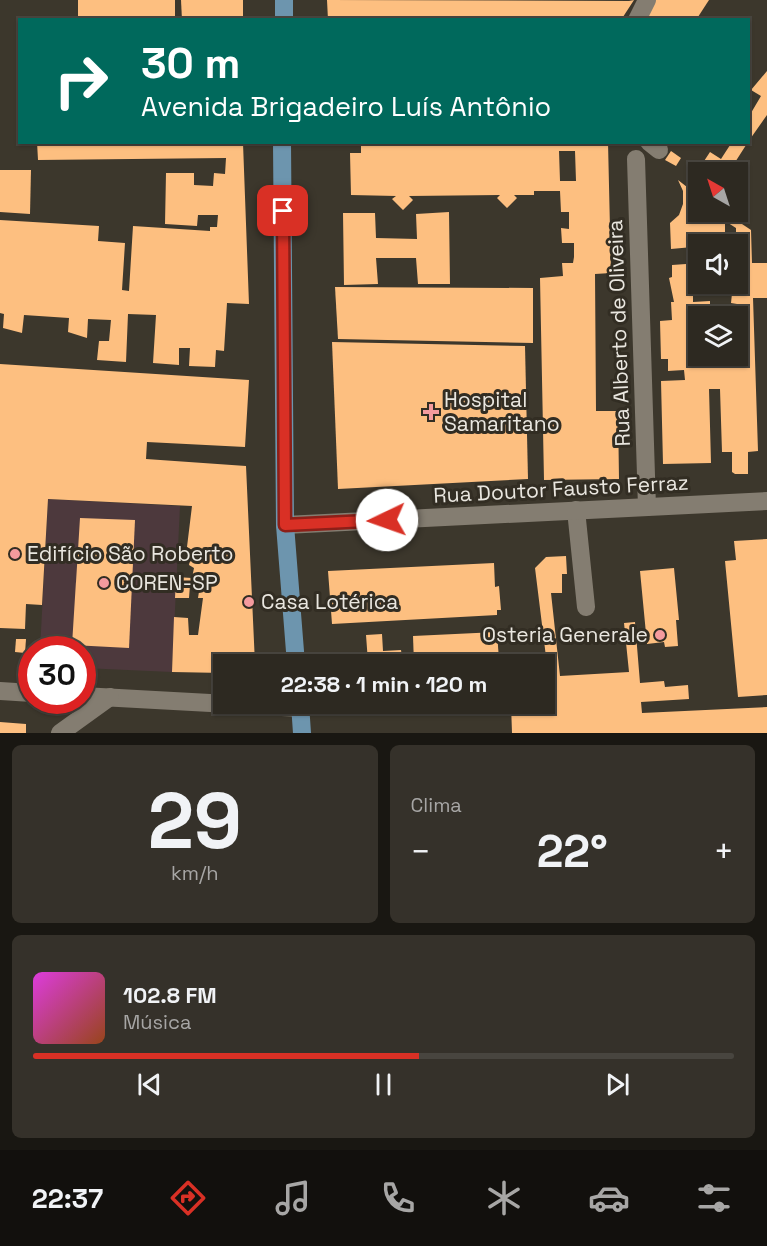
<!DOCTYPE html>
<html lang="pt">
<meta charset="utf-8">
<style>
body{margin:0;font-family:"Space Grotesk",sans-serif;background:#35312a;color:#f1f3f6;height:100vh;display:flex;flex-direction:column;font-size:22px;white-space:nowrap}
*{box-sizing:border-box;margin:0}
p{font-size:20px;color:#a7a6a5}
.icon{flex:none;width:33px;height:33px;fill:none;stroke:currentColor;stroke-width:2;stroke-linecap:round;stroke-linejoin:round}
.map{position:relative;height:733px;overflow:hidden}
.sheet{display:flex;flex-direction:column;gap:12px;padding:12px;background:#191712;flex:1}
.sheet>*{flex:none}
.top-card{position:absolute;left:18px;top:18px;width:732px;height:126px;border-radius:0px;box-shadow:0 2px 4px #0004,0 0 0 2px #48453f;background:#00695c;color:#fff;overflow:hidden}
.needle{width:39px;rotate:321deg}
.buttons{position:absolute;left:688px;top:162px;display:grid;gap:12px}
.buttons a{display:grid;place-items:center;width:60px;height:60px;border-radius:0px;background:#2d2921;box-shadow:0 2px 4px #0004,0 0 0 2px #48453f;font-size:30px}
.speed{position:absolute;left:18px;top:636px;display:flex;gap:12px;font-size:30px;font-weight:700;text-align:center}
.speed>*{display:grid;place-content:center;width:78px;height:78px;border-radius:50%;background:#2d2921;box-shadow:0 2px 4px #0004,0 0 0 2px #48453f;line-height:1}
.speed .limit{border:9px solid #d22;background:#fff;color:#111}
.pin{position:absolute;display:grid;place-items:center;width:51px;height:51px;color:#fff;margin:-26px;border-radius:12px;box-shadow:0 3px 9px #0006}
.me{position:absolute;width:66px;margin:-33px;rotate:267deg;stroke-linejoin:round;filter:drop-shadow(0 0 4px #0008)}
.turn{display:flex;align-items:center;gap:21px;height:126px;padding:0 24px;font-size:27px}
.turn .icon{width:78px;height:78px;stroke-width:2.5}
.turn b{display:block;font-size:42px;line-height:51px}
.big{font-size:45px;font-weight:800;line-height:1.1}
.sheet .widget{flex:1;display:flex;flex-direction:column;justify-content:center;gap:9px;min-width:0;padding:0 21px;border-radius:9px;background:#35312a}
.sheet .dial{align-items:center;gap:0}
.dial b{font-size:78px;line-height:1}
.song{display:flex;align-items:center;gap:18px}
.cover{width:72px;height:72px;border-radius:9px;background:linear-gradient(135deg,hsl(300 70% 55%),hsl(20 70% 35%))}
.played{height:6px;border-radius:3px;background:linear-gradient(90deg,#d93025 55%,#48453f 55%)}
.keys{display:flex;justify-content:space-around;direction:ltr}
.heat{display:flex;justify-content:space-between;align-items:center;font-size:33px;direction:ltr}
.sheet .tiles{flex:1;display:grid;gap:12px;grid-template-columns:1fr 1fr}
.widget:last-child{grid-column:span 2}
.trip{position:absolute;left:213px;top:654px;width:342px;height:60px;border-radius:0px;background:#2d2921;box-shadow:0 2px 4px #0004,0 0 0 2px #48453f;font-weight:800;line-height:60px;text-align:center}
.dock{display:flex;height:96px;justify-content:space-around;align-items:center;background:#12100d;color:#a7a6a5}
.dock .icon{width:42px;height:42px}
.dock .on{color:#d93025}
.dock b{font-size:27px;color:#f1f3f6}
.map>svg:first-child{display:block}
</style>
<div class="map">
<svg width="767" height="733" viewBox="0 0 767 733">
<rect width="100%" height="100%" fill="#3c372c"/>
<path fill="#4d393d" d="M48 499 180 506 172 672 83 668 82 650H40Z"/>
<g fill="#fdbf80" fill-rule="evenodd">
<rect x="78" y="0" width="97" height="20"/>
<path d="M181 0H243V20H182Z"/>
<path d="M327 0 629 1 634 0 621 20H328Z"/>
<path d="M654 0H709L696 20H641Z"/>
<path d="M767 71V115L748 142V118L761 96 751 90Z"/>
<path d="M37 142 243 143 249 304 227 303 224 351 216 350 215 367 189 366 190 348H179V365L153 363 156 315 128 314 126 362 97 360 99 341H109L111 320 88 319 87 338 68 332 69 318 24 315 22 333 3 328 4 314 0 313V220L99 226 98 241 125 243 122 290 129 291 133 226 210 231V227H217L218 215H198L197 226 165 224 166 173H194V185L213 186 214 173 225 174 226 158 38 160Z"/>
<path d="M361 142H608L611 273 595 274 596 411H618L619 479 544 480 540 278 563 276 562 263H573L574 257V243H562L561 228 569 229V212H561L560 191H534V195H514L517 198 507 208 497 198 500 195 409 196 413 200 403 210 392 199 396 196 351 195 350 153H361ZM559 151H575L576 181H560Z"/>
<path d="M732 142H748L732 167 722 160 713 172H699V212H708V215H725V212H728L727 214 751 230 752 263H767V298H753L758 451 748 452V474H735L732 472V452H722L720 389H709L711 463 663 464 661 381 685 380 684 370 668 371V359H661L660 321 672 320 671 302H674L669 278 672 277V265L686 264V255H699V284H730L731 286 703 288 704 294H693V302L710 301V305L730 304 731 316H699V356H738V341H748V337L740 338 738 331V319H744L743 305 731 303 733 284H738V244H730V240L736 239V228L725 221V244L671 249 670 223 679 215 683 204V191L678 180 687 187 710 152 721 159Z"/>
<path d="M671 151 681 158 676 166 665 160Z"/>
<path d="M0 170H31L30 214 0 212Z"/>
<path d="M449 212 450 284H418L416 258H376L378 284 344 285 343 213H375L376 238 417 239 416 214Z"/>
<path d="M335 287 533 288V343L338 339Z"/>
<path d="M332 342 525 346 528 479 338 489Z"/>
<path d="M0 364 249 380 245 447 147 442 146 459 246 466 255 664H224V673L172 672 174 617 188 618 189 635H198L203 598H198L200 585H190L189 598H175L176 577 192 578 194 568 189 565 192 550 187 547 192 506 48 499 42 605 26 604 25 629 0 628Z"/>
<path d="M80 518 135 520 129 648 72 645Z"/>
<path d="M767 539V695L738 697 725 561 736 560 734 541Z"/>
<path d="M566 556 567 574H562V593H551L560 676 629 672 624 623 635 622 640 683 664 681 665 687 688 685 689 699 641 702 642 713 767 707V733H512L511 704H544L547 665 535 568 546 557Z"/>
<path d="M494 563 495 587 499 586 501 610H497V615L332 624 328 571Z"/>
<path d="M674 568 679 620H676L678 646 665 647 664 642 647 644 640 571Z"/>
<path d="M497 632 499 660 414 664 413 636Z"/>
<path d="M382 634 383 651 401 650 403 664 368 662 366 635Z"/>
<path d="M16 639H26L25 653 15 652Z"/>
<path d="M0 722 26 724V733H0Z"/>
</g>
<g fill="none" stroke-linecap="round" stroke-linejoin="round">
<g stroke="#847d71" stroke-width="18">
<path d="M637 20 647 0"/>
<path d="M649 142 659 150"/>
<path d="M636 159 647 507"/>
<path d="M576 510 586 607"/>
<path d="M285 525 767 501"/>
<path d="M0 691 32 693"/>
<path d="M82 696 300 708"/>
<path d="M60 733 110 697"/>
</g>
<g stroke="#6d95ae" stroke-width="18">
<path d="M284 20V0"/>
<path d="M282 142 285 525 296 664"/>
<path d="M300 704 302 733"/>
</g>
</g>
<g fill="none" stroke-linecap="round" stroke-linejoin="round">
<g stroke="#8d1f18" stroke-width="15">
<path id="route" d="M283 211 285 525 387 520"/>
</g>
<use href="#route" stroke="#d93025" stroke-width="10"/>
</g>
<g fill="#f59b9e" stroke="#322d23" stroke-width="2">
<path d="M428 403h6v6h6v6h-6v6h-6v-6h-6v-6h6z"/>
<circle cx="15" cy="554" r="6"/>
<circle cx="104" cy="583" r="6"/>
<circle cx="249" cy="602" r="6"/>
<circle cx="660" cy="635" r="6"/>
</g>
<g text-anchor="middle" stroke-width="6" stroke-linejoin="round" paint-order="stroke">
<g font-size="21" fill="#eae7e0" stroke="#322d23">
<text transform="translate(619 333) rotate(-92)" y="7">Rua Alberto de Oliveira</text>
<text transform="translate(561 489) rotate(-3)" y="7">Rua Doutor Fausto Ferraz</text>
</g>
<g font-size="21" fill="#eae7e0" stroke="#322d23" text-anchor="start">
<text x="444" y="407">Hospital<tspan x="444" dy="24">Samaritano</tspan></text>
<text x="27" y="561">Edifício São Roberto</text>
<text x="116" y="590">COREN-SP</text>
<text x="261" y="609">Casa Lotérica</text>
<text x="648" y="642" text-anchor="end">Osteria Generale</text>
</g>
</g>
</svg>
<div class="buttons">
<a><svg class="needle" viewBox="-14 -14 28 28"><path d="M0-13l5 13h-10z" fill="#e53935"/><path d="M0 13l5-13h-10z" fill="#a7a6a5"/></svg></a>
<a><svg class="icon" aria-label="sound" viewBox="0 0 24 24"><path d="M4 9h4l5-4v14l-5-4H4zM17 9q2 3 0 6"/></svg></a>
<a><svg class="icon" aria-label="layers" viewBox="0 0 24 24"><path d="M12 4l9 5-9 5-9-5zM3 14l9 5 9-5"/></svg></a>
</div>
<div class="speed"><div class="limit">30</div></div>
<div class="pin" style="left:283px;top:211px;background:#d93025"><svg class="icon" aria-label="arrive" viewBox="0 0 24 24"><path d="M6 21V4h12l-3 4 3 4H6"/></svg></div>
<svg class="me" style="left:387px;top:520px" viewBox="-20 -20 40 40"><circle r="19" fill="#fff"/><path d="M0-13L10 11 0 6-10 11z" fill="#d93025"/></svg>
<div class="trip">22:38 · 1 min · 120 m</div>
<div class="top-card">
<div class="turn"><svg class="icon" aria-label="right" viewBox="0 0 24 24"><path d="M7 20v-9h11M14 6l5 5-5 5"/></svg><div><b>30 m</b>Avenida Brigadeiro Luís Antônio</div></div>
</div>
</div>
<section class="sheet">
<div class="tiles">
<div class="widget dial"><b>29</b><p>km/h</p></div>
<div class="widget"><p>Clima</p>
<div class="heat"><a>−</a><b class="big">22°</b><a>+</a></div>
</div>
<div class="widget">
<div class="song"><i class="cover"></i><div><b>102.8 FM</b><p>Música</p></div></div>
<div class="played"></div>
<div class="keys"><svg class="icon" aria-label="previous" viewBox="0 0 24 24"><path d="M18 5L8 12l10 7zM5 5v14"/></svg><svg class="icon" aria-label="pause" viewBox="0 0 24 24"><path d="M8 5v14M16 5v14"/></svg><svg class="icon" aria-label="next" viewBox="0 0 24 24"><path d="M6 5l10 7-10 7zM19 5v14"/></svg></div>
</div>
</div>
</section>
<nav class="dock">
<b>22:37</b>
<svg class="icon on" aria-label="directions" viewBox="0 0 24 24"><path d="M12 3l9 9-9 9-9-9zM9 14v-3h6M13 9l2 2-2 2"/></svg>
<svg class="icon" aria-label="music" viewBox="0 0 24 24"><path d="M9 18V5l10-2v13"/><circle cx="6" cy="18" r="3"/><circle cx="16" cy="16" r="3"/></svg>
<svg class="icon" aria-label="phone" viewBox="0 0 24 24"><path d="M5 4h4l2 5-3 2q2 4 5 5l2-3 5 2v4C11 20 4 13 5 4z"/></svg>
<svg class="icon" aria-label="climate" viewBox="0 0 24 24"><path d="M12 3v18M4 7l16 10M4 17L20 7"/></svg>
<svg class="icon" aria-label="car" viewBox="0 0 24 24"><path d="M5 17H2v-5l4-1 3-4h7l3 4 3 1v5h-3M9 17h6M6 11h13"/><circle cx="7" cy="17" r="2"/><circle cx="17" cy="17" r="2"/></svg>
<svg class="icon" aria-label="filters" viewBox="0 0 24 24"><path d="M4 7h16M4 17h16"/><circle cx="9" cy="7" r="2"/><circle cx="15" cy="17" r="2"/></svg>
</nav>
